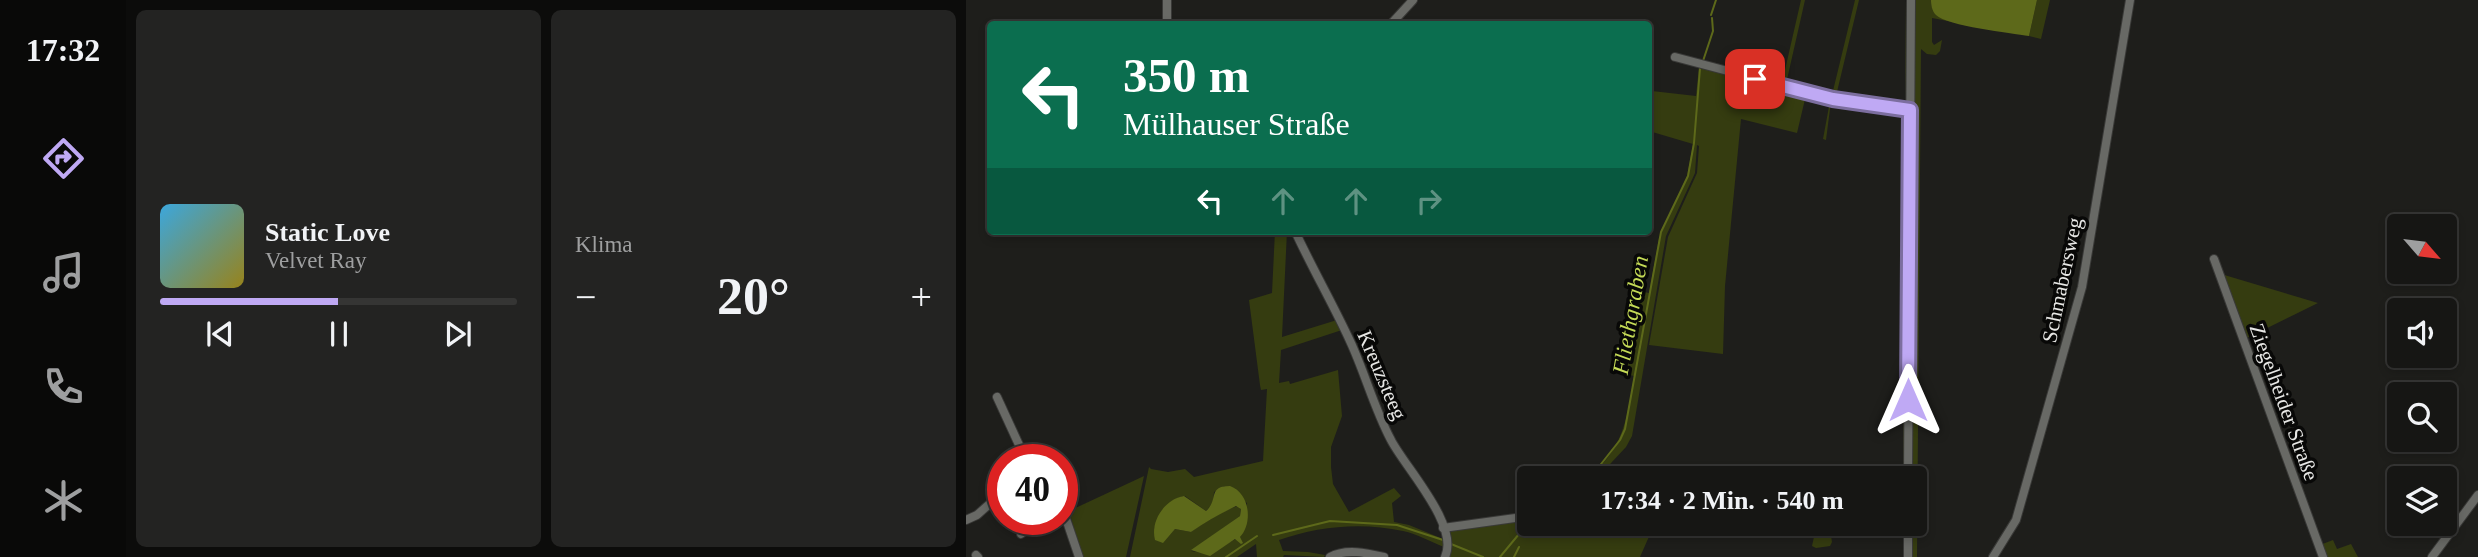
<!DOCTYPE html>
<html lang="de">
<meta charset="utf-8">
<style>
body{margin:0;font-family:Georgia,serif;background:#232322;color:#f1f3f6;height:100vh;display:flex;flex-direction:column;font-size:26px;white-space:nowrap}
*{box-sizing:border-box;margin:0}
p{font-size:23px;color:#9e9fa0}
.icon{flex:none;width:38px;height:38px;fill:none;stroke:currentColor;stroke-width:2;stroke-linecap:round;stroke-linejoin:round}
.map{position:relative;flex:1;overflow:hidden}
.sheet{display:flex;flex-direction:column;gap:10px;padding:10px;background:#0c0c0b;width:840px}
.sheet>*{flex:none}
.banner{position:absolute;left:21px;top:21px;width:665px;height:214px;border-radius:7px;box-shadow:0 4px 10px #0003,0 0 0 2px #353534;background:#0b6e4f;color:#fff;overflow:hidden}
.needle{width:46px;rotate:118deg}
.buttons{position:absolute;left:1421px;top:214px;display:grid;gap:14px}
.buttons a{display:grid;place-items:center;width:70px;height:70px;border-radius:7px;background:#161614;box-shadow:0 4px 10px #0003,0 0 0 2px #353534;font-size:35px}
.speed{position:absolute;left:21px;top:444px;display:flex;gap:14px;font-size:35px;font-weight:700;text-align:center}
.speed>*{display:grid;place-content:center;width:91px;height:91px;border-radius:50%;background:#161614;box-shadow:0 4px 10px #0003,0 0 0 2px #353534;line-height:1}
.speed .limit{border:10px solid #d22;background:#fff;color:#111}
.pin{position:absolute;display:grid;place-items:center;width:60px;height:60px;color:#fff;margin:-30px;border-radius:14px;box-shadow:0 4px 10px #0006}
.me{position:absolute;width:77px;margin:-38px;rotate:0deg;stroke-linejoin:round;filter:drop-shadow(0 0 5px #0008)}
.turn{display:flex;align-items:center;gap:24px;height:147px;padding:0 21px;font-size:32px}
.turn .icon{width:91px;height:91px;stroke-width:2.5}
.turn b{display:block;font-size:49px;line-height:60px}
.lanes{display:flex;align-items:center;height:66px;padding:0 21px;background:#0003;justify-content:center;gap:35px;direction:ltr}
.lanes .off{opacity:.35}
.big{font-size:52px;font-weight:700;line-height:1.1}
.sheet .tile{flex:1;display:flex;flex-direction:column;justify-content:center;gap:10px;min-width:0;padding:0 24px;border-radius:10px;background:#232322}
.song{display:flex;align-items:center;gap:21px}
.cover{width:84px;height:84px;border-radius:10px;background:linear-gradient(135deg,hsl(200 70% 55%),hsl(50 70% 35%))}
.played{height:7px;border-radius:4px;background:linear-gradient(90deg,#bfa9f4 50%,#353534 50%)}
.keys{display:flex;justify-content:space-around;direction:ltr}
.heat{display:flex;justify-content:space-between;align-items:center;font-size:38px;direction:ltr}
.sheet .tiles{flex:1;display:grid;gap:10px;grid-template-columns:repeat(2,1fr)}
.trip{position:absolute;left:551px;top:466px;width:410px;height:70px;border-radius:7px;background:#161614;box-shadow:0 4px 10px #0003,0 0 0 2px #353534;font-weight:700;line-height:70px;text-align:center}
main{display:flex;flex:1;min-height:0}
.tab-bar{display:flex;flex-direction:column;width:126px;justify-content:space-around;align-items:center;background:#090908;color:#9e9fa0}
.tab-bar .icon{width:49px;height:49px}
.tab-bar .selected{color:#bfa9f4}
.tab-bar b{font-size:32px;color:#f1f3f6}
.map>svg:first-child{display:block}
</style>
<main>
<nav class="tab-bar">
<b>17:32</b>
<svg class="icon selected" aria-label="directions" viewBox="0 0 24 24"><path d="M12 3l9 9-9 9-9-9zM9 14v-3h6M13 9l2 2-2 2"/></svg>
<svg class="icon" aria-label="music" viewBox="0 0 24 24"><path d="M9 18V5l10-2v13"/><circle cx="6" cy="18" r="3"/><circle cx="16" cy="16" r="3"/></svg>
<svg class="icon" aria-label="phone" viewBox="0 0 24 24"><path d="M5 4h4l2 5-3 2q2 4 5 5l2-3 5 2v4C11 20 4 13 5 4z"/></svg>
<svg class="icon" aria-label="climate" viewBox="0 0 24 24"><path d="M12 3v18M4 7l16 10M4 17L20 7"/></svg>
</nav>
<section class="sheet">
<div class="tiles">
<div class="tile">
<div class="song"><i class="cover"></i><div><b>Static Love</b><p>Velvet Ray</p></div></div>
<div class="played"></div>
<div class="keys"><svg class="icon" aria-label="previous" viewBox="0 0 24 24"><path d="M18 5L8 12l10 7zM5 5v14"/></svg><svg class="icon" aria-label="pause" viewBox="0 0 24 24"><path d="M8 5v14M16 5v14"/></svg><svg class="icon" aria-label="next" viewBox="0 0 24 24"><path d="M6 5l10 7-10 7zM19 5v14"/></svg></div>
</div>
<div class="tile"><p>Klima</p>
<div class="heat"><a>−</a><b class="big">20°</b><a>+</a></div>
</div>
</div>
</section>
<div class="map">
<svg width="1512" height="557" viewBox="0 0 1512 557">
<rect width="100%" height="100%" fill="#1e1e1b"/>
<g fill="#353c10" fill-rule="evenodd">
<path d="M835 0H839L820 84 866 95 889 0H893L870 96 939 105 940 0H942L939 105 935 107 866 97 816 83Z"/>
<path d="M948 0H965C965 14 975 18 987 22L966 18V42L968 45 976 40 974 51 970 55 961 54 955 49 951 557H945V523H948V478H945Z"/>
<path d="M1071 0H1084L1075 39 1063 36Z"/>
<path d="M683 39 688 40 686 91 730 96 733 67 865 101 860 140 857 139 864 101 840 95 831 133 775 119 759 286 757 354 683 345 702 237 731 173 733 146 731 145 729 173 700 236 666 436 660 447 631 478H623C659 444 660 422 668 376L653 372 664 308 667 309 671 290 683 293 693 238 721 176 727 144 683 131Z"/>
<path d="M939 111V478H937Z"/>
<path d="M309 231H321L316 337 371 320 376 330 315 350 313 383 323 381 324 384 372 370 376 416 365 447V467L367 484 383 512 428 488 435 496 426 503 428 522 443 525 477 539 478 547C465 542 451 534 437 531 396 522 352 526 313 540L317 551 342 552 359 555 358 557 318 555 317 557H291L290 544 271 557H164L183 467 185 469 202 472 219 469 228 477 297 461 301 389 295 390 294 385 283 300 306 293ZM258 486 281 503 274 537C251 547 253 557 225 551L274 516 275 509 273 506C263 507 234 525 225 532L209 529 199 540 188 529C193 514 202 499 219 496L240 511 247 503 248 492Z"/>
<path d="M1255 274 1352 303 1279 339Z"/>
<path d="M178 476 160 557H116L103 511Z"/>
<path d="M563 518 564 523H576L585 531 592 523H689L674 557H482V529Z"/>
<path d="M851 523H863L866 542 864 546 850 548 846 546Z"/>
<path d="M1367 540 1371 549 1385 544 1392 557H1359L1354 545Z"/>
</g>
<g fill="#5d691a">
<path d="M965 0H1071L1063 36C1045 33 981 26 970 15 966 11 965 5 965 0Z"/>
<path d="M264 486C284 493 287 523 274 537L277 543 275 544 269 539 244 556 225 550 274 516 275 509 270 506C254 514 239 522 225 532L209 529 197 543 189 540C184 521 199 499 218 496L240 511C253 500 241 486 264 486Z"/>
</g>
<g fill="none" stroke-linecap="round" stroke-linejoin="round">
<g stroke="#5d691a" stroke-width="2">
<path d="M745 15 750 0"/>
<path d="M737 61 747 31 746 18"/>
<path d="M624 478 654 440 659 429 695 232 722 176 728 143 734 68"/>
<path d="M307 535 364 521 431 525 477 540"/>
<path d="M485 544 517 557"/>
<path d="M260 557 291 536"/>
<path d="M534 557 558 528 568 523"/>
<path d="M548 557 553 547"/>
</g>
<g stroke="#393937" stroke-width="10">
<g id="minor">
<path d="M201 0V24"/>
<path d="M425 24 447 0"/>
<path d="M709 57 867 99 944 110"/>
<path d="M329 231C346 268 367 304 384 341 399 373 408 408 425 440 438 466 494 525 479 557"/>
<path d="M1248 259 1357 557"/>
<path d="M31 397 60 460"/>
<path d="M942 478 945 0"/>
<path d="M96 507 113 557"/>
<path d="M0 520 11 515 37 492"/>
<path d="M580 523 586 526"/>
<path d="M477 528 564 516"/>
<path d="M55 534 72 520"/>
<path d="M10 555 12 557"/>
<path d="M364 557C380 548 401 553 418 557"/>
<path d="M942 557V523"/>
<path d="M1027 557 1050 520 1116 287 1164 0"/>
<path d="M1466 557 1512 495"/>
</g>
</g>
<use href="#minor" stroke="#686965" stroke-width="8"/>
</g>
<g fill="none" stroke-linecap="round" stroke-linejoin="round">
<g stroke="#7c6e9f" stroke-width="18">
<path id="route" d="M789 79 867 99 944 110 942 400"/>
</g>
<use href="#route" stroke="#bfa9f4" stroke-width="12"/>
</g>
<g text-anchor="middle" stroke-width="7" stroke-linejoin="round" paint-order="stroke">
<g font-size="21" fill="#e7e7e5" stroke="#080807">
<text transform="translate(1096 280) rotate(-78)" y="7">Schmabersweg</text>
<text transform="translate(416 375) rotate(67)" y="7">Kreuzsteeg</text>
<text transform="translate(1318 402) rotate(70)" y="7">Ziegelheider Straße</text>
</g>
<g font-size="23" font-style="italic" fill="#c4da56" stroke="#080807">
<text transform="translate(664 315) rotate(-80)" y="8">Fliethgraben</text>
</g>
</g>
</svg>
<div class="buttons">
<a><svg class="needle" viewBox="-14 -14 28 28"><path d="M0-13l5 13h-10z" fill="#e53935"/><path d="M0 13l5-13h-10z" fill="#9e9fa0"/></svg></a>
<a><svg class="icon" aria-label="sound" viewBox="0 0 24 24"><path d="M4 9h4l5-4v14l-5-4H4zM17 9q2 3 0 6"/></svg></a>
<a><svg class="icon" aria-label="search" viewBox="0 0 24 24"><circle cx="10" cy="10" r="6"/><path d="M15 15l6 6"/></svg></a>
<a><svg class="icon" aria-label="layers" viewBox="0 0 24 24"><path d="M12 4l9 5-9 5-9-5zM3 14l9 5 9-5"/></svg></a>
</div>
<div class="speed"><div class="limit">40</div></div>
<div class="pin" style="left:789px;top:79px;background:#d93025"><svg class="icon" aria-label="arrive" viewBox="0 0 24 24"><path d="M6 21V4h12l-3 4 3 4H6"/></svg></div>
<svg class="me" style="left:942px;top:400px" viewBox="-20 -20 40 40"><path d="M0-17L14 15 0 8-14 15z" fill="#bfa9f4" stroke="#fff" stroke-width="4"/></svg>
<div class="trip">17:34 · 2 Min. · 540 m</div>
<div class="banner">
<div class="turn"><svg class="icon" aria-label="left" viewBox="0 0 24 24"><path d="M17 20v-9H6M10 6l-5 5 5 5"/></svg><div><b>350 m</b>Mülhauser Straße</div></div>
<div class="lanes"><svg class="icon" aria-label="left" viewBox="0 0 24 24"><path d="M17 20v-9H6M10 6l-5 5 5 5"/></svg><svg class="icon off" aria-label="ahead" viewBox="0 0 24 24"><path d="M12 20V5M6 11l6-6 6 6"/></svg><svg class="icon off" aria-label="ahead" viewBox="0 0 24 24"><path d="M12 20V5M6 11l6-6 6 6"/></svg><svg class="icon off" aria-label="right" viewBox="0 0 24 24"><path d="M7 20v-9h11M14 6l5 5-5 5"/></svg></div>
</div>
</div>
</main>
